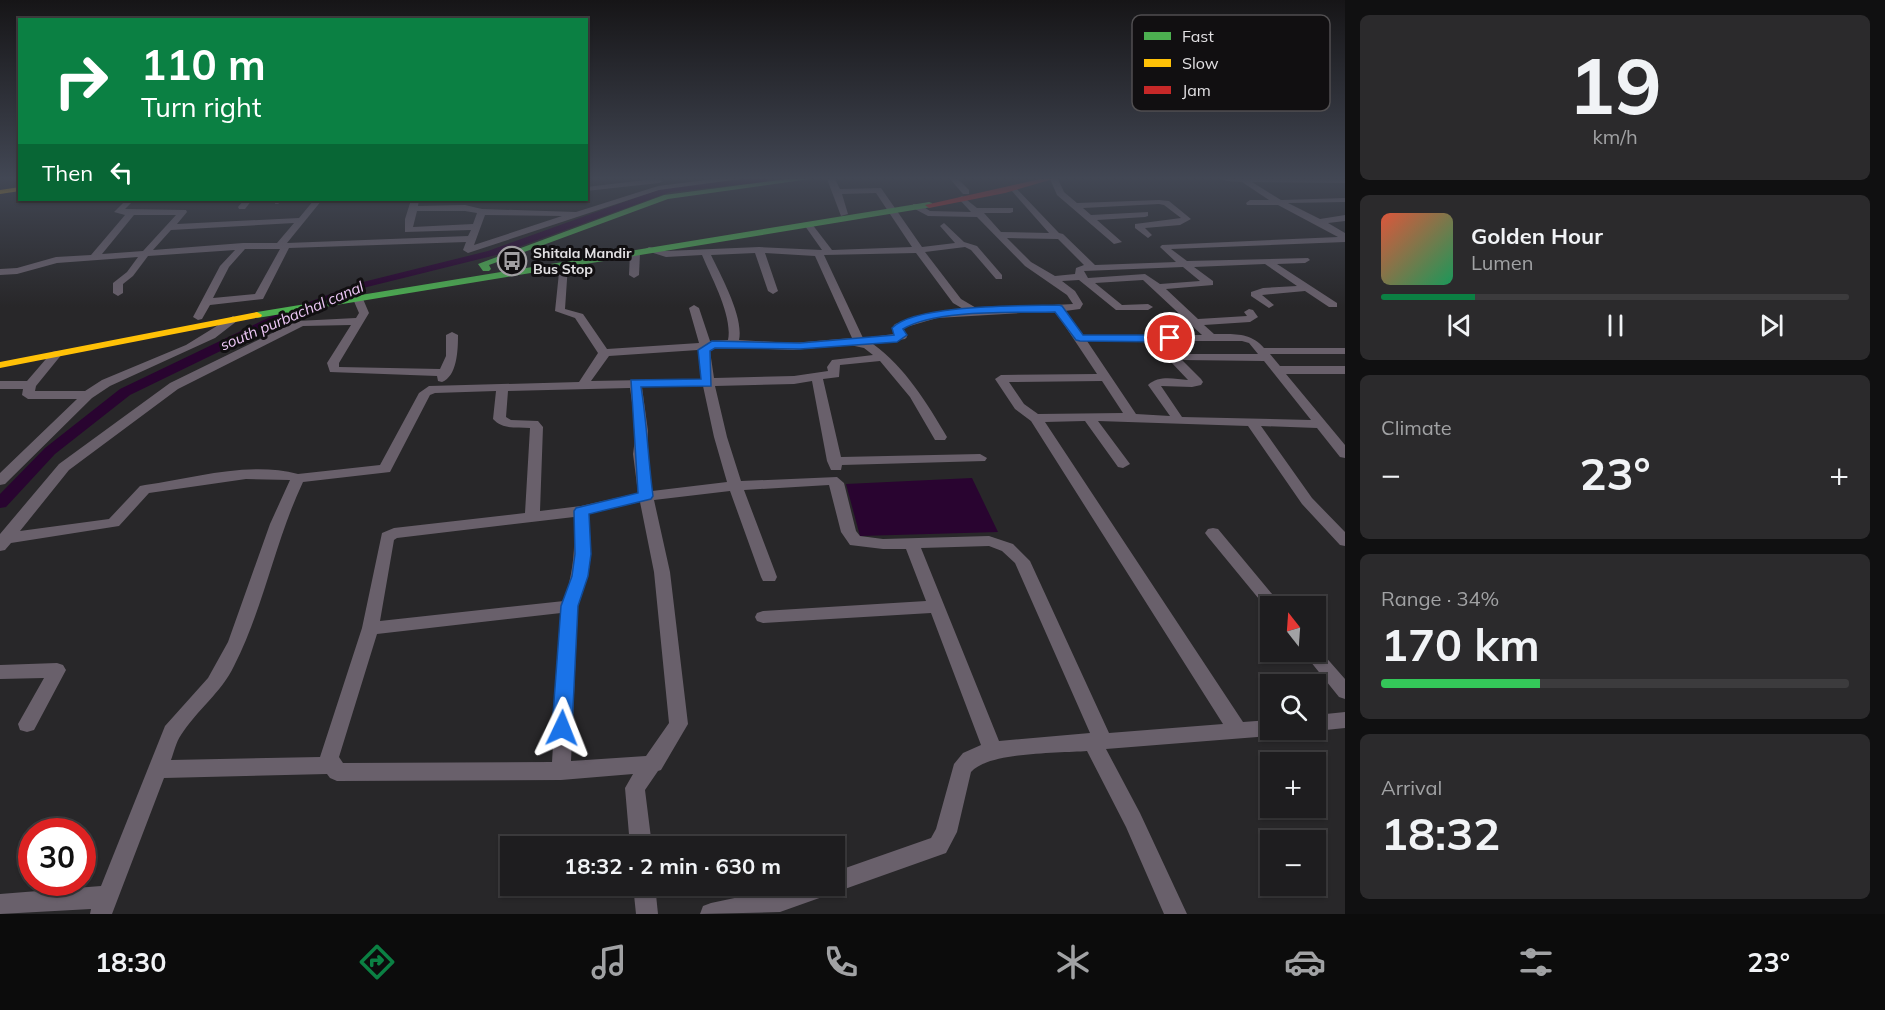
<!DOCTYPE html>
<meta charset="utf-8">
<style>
body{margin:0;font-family:Mulish,sans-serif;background:#2b2a2c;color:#f1f3f6;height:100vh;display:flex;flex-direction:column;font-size:22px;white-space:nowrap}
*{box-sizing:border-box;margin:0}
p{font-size:20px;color:#a1a2a4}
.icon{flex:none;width:33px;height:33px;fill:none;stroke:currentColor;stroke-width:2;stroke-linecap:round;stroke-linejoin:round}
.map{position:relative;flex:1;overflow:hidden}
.drawer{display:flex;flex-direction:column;gap:15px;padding:15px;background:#101011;width:540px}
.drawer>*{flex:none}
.hud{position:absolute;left:18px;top:18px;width:570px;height:183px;border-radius:0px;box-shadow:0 2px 4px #0004,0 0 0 2px #3c3b3d;background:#0b8043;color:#fff;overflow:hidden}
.needle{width:39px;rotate:343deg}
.tools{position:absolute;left:1260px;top:596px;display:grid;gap:12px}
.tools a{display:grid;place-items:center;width:66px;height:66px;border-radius:0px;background:#1e1d1f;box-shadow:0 2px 4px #0004,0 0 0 2px #3c3b3d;font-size:30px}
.speed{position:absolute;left:18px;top:818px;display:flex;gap:12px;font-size:30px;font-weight:700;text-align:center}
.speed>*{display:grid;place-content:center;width:78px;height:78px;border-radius:50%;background:#1e1d1f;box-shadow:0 2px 4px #0004,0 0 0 2px #3c3b3d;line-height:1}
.speed .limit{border:9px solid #d22;background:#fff;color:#111}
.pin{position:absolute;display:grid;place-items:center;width:51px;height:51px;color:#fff;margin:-26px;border:3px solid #fff;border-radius:50%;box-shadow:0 2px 6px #0007}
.me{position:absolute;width:66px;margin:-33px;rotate:2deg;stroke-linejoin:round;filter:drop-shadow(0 0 4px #0008)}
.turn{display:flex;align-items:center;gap:21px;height:126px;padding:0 24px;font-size:27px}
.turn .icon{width:78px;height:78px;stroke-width:2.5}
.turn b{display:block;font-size:42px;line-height:51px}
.then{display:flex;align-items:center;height:57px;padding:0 24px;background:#0003;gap:12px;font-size:22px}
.big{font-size:45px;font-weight:700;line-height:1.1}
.drawer .widget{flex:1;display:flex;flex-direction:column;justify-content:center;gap:9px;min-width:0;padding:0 21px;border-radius:9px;background:#2b2a2c}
.drawer .dial{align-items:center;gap:0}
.dial b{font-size:78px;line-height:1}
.song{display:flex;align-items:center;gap:18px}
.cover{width:72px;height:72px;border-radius:9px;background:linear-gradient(135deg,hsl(10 70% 55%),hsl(150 70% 35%))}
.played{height:6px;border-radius:3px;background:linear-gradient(90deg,#0b8043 20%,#3c3b3d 20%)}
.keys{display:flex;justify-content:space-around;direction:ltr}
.heat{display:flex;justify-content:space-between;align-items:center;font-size:33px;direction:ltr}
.charge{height:9px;border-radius:4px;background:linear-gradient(90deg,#34c759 34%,#3c3b3d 0)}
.trip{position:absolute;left:500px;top:836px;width:345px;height:60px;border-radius:0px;background:#1e1d1f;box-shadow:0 2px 4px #0004,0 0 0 2px #3c3b3d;font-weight:700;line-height:60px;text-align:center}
.dock{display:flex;height:96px;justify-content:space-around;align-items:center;background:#0c0c0c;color:#a1a2a4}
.dock .icon{width:42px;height:42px}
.dock .selected{color:#0b8043}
.dock b{font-size:27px;color:#f1f3f6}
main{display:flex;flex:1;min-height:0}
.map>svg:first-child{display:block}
</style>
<main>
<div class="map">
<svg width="1345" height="914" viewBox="0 0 1345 914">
<rect width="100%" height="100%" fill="#282729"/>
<path fill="#290430" d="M972 478 998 532 860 536 846 484Z"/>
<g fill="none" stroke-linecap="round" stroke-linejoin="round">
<path fill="#290430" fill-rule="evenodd" d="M738 179H769L765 182 670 192 496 255 367 287 278 323 130 395 55 454 6 507 0 508V494L45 448 120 389 270 317 359 283 488 251 666 187Z"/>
<g fill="#69606b" fill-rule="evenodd">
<path d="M654 179 663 181 659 183 586 191V187Z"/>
<path d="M714 179H740L659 190 468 253 463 250 466 242 289 248 263 299 210 305 202 319 198 320 193 317 220 266 235 250 148 256 133 276 123 284V293L118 296 113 293V283L127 272 138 257 57 263 17 274 0 275V269L17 268 56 257 91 255 125 215 114 212 126 200H134L125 209 186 210 187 212 177 224 299 218 314 200H322L287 243 468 236 471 230 405 232V219L411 200H419L418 206 465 205 482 209 576 212 658 186ZM417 211H465L477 213 473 224 413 227ZM134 215H176L143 251 102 254ZM485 215 562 216 474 245ZM294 223 277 243H243L153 250 171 230ZM245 249H280L255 294 213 298 229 267Z"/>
<path d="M827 179H835L840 189 881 188 922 247 955 243 940 226 944 223 964 242 977 246 1002 275V279H996L971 250 965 247 925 252 961 299 978 309 1073 304 1067 295 1025 266 977 217 928 216 913 208V204H919L930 211 971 212 958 198 962 196 977 208H1013V212L1010 213H984L1001 232 1049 233 1011 190V186H1014L1059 233 1063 234 1095 265 1176 262 1160 247 1162 245 1338 237 1278 205H1247L1246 203 1250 200H1269L1242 182 1226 181 1222 179H1345V183L1252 182 1281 200 1345 198V202L1288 203 1320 219 1345 215V221L1328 223 1345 233V242L1171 249 1187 261 1308 258 1310 260 1305 263 1277 264 1337 303V307H1329L1305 291 1262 295 1274 305 1269 308 1251 296V292L1263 288 1297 286 1265 264 1194 267 1213 281V285L1166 289 1198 319 1247 316 1244 312 1249 309 1253 310 1258 317 1250 322 1204 325 1214 334C1233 334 1251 332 1264 348H1345V354H1270L1280 366H1345V374H1286L1345 445V458L1340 457 1317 428 1261 426 1312 498 1345 532V546L1340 545 1302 504 1248 426 1098 421 1130 464 1123 468 1118 467 1085 421 1045 422 1243 722 1270 720V729H1279L1277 734 1270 736 1106 749 1140 813 1187 914H1164L1126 827 1087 751C1060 753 988 752 971 772L957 832 946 853 780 912 700 914 703 906 711 903 795 885H834V872L931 838 936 829 954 764 963 753 981 745 931 613 763 623 757 621 755 617 757 613 763 611 926 601 906 549H883L850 545 841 532 829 485 744 490 777 577 775 581H763L761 577 730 491 654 500 670 572 688 724 661 770 658 771 645 790 652 846H630L625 788 633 774 561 780 337 781 330 778 327 774 164 778 112 914H90L91 909 0 914V894L101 886 165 726 208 678 228 642 270 524 290 480 246 479 149 493 119 526 11 543 5 550 0 551V534L59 464 170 383 297 321 356 318 359 313 353 299 358 296 363 299 369 313 339 363V367L440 369 446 356V335L452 332 458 335C458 351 457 376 442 382L438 381 437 376 330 372 327 363 351 325 303 326 178 389 69 470 20 531 109 519 140 486 145 485C194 478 249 461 298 474L380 465 419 393 429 386 579 382 598 353 575 318 555 311 560 263 568 265 565 309 583 314 607 349 699 343 689 308 694 305 699 308 710 341 728 340C733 316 711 277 702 255L666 257 644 250 649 247 666 251 759 247 822 250 805 226 809 223 812 224 832 250 912 247 876 193 842 194 848 214 841 216ZM1007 238 1058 239 1084 265 1076 268 1075 274 1055 276 1031 262ZM755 253 768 291 773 294 778 291 765 253 815 256 852 338 793 343 739 340C744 317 721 276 711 255ZM916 253 953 303 965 310 936 312 895 324 892 328 894 334 863 338 824 255ZM1183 267 1200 281 1160 284 1145 274 1088 278 1084 271ZM1079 280 1116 310H1148L1153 307 1148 304 1122 305 1095 283 1143 280 1202 335H1082L1065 311 1080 309 1083 304 1075 291 1062 281ZM1055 311 1097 374 1001 375 995 379 1015 409 1031 421 1223 724 1109 733 1030 561 1013 544 989 536 883 539 860 536 856 531 844 483 837 477 741 481 727 437 715 386 794 384 812 381 827 461 831 470H841L842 465 985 461 987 458 980 454 841 457 823 379 839 377 840 365 880 361 910 397 935 440H945L947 437C927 403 905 367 873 344L905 339 907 337 903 328 937 318ZM1087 341H1242L1249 343 1258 354H1172L1171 362 1188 380C1174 379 1159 375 1148 385L1170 416 1136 414ZM850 345 864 348 873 355 832 360 827 367 828 371 794 376 714 378 710 351 715 347 793 350ZM698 350 702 379 591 381 609 356ZM1182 360 1264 361 1311 420 1182 417 1161 386 1192 387 1201 385 1203 382 1201 379ZM1102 381 1123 413 1038 414 1024 404 1009 382ZM703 386 714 437 727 482 652 491 647 454 648 431 642 387ZM630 388 636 431 633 454 638 493 581 506 540 511 543 427 538 421 511 420 506 417 508 391ZM496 391 493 419C503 430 517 427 530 428L525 513 394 528 382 533 362 628 320 757 171 760C174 752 176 742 181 735 197 710 221 693 234 666 264 607 275 541 303 482L390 472 430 395 435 393ZM640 502 654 572 669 723 646 756 571 761 578 606 588 576 591 554 588 514ZM574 517C575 549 574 570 564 601L380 621 394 540 397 538ZM989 546 1002 551 1015 563 1090 733 999 741 921 548ZM561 613 552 762 343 763 339 757 377 634Z"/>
<path d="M950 179H958L969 190V194H963Z"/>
<path d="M1050 179H1058L1064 192 1077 203 1159 200 1169 201 1191 219 1180 225 1145 228 1152 235 1148 238 1135 228V224L1181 218 1164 205 1159 204 1083 208 1091 215 1148 212V216L1145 217 1097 220 1122 242 1114 244 1057 195Z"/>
<path d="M244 200H252L245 209H239L238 207Z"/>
<path d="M275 200H283L278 204H275Z"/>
<path d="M635 250 640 253 639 275 634 278 629 275 630 253Z"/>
<path d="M233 316 238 319 237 321 215 338 110 386 92 398 5 484 0 485V473L77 399H28L22 395 23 389H0V381H27L52 352 56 351 62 354 36 386 35 391H85L102 380 186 345Z"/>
<path d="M1213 528 1218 529 1282 606H1270V611L1268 610 1208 537 1205 533 1208 529Z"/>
<path d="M1316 646 1345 679V699L1339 697 1302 651H1316Z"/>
<path d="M57 663 63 665 66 670 34 730 27 732 20 730 18 724 44 678 0 679V665Z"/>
<path d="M1345 712V728L1316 731 1310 729H1316V715Z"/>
<path d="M633 885H655L658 914H636Z"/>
</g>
<g fill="#4caf50" fill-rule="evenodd">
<path d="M787 179H810L668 199 489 265 491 269 489 271H483L478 264 664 195Z"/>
<path d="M929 202 932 203V207L257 318 252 315 257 312Z"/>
</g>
<g fill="#ffc107" fill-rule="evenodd">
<path d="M20 187V191L0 194V190Z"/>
<path d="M257 312 262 315 261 317 0 368V362Z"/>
</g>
<path fill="#c62828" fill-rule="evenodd" d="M1040 179H1053L1005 193 929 208 925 205Z"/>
</g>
<linearGradient id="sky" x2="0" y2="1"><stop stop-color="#161517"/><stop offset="0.58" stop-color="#424754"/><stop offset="1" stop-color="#424754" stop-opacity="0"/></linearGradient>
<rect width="1345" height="307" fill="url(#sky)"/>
<path fill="#1a73e8" stroke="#114b97" stroke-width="1.5" d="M1059 305 1062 306 1083 335H1170L1176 338 1170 342 1080 341 1076 340 1055 312C1016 313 935 309 903 329L907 335 897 342 800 349 715 348 710 351 711 386 641 387C647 423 648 459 653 496L651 499 589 514 591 554 588 576 578 606 572 728 569 734 562 736 555 734 552 728 561 606 572 576 575 554 574 511 576 508 638 493 631 380 701 379 698 350 712 341 800 343 894 335 892 328C915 304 1023 306 1059 305Z"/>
<defs>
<g id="bus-ring" transform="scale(1.5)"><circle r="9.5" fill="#110f11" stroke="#a19fa2" stroke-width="1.5"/><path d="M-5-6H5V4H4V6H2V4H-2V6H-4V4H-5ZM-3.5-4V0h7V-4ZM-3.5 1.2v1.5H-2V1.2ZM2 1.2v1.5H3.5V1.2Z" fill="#a19fa2"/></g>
</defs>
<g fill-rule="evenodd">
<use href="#bus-ring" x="512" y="261"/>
</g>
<g text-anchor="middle" stroke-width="6" stroke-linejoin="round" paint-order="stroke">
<g font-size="14" font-weight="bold" fill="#e2e0e3" stroke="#110f11" text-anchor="start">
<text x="533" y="258">Shitala Mandir<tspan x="533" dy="16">Bus Stop</tspan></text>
</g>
<g font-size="15" font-style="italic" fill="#efc9f8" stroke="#110f11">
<text transform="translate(292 316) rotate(-23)" y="5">south purbachal canal</text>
</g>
</g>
<rect x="1132" y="15" width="198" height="96" rx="9" fill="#110f11" stroke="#504e50" stroke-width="1.5"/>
<rect x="1144" y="32" width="27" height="8" fill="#4caf50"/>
<rect x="1144" y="59" width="27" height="8" fill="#ffc107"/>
<rect x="1144" y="86" width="27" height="8" fill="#c62828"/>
<g font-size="16" fill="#e2e0e3">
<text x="1182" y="42">Fast</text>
<text x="1182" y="69">Slow</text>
<text x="1182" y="96">Jam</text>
</g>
</svg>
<div class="tools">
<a><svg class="needle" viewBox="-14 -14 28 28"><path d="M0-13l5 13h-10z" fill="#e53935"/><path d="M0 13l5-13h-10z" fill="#a1a2a4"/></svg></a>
<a><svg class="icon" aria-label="search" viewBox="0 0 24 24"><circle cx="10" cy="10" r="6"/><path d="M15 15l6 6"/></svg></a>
<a>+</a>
<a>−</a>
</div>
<div class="speed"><div class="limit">30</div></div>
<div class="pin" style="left:1170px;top:338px;background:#d93025"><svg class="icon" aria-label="arrive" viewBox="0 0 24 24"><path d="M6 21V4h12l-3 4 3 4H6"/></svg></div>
<svg class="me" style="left:562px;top:728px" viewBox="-20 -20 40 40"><path d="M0-17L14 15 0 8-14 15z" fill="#1a73e8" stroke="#fff" stroke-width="4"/></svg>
<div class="trip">18:32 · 2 min · 630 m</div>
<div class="hud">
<div class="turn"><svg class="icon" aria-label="right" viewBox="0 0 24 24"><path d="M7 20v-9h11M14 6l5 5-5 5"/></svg><div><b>110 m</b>Turn right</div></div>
<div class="then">Then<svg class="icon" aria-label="left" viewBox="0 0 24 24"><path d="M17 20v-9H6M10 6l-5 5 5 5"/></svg></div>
</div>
</div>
<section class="drawer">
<div class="widget dial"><b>19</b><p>km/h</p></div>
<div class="widget">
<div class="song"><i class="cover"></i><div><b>Golden Hour</b><p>Lumen</p></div></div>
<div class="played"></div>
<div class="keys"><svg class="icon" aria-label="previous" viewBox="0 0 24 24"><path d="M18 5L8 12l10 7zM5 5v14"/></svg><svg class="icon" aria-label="pause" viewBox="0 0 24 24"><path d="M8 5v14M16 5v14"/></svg><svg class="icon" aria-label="next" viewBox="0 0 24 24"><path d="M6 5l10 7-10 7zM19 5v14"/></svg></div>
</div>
<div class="widget"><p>Climate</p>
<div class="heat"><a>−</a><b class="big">23°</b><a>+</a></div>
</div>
<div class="widget"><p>Range · 34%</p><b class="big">170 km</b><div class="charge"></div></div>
<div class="widget"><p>Arrival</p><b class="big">18:32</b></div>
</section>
</main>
<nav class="dock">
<b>18:30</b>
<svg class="icon selected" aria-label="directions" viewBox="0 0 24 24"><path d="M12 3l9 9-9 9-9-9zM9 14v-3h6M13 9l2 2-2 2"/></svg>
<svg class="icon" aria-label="music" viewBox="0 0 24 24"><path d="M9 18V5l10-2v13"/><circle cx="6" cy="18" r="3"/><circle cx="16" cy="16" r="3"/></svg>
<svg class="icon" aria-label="phone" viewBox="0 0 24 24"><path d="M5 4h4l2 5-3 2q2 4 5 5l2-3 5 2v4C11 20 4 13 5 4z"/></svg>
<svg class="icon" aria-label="climate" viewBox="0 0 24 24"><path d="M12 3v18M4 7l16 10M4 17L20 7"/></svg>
<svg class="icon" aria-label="car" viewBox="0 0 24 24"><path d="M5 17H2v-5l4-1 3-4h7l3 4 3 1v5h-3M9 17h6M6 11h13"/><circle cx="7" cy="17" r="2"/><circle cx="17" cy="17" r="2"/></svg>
<svg class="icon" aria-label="filters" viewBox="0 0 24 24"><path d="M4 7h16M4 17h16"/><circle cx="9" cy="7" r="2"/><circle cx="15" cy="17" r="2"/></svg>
<b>23°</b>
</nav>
